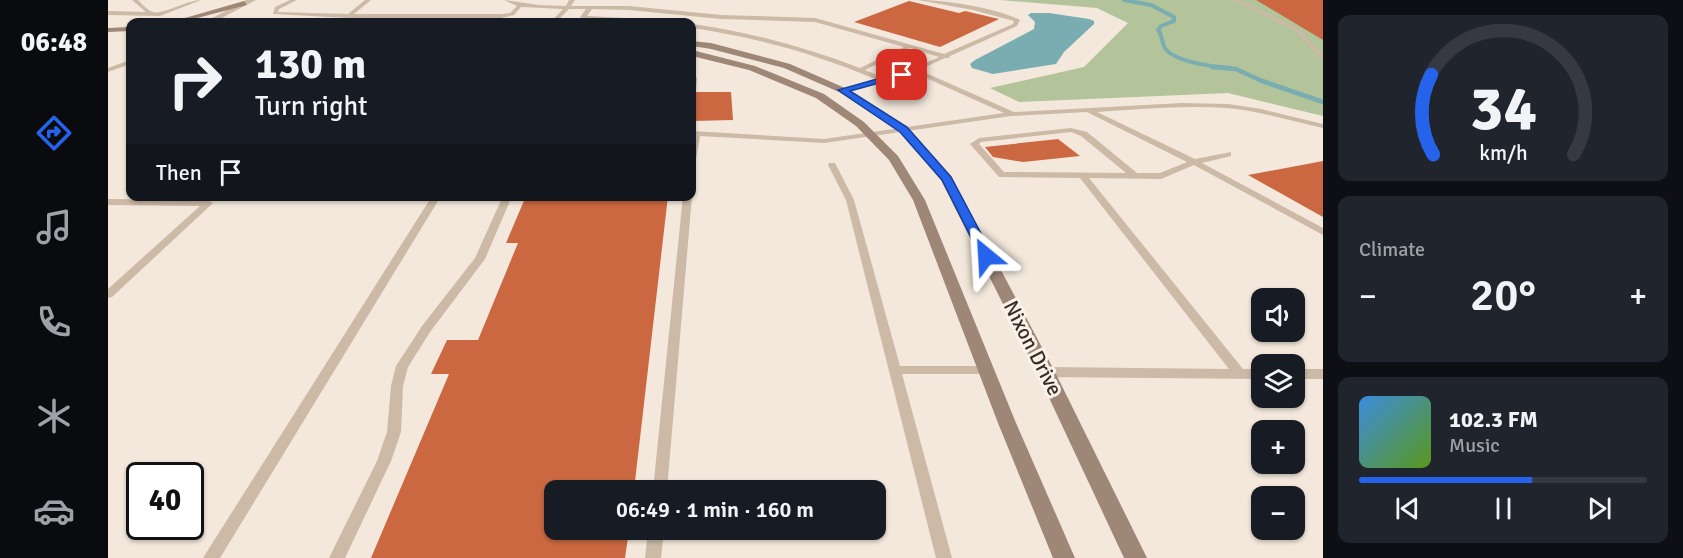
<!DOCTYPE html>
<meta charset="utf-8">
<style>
body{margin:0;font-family:Signika,sans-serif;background:#20242c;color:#f1f3f6;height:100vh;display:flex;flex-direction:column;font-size:22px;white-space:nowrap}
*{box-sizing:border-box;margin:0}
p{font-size:20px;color:#9ea1a6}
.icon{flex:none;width:33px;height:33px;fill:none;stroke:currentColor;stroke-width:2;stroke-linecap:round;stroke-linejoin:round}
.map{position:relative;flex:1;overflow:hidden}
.side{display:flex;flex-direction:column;gap:15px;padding:15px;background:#0d0f14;width:360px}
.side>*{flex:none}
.banner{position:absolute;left:18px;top:18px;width:570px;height:183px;border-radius:12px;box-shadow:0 2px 4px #0004;background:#171b24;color:#f1f3f6;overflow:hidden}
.buttons{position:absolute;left:1143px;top:288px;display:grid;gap:12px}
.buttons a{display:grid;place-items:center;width:54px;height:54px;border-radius:12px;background:#171b24;box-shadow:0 2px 4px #0004;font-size:30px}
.speed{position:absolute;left:18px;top:462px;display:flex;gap:12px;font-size:30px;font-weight:700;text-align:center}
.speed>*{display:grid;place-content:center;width:78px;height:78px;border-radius:50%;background:#171b24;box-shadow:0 2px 4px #0004;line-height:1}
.speed .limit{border:3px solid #111;border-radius:9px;background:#fff;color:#111}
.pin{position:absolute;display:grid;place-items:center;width:51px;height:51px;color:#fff;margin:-26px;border-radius:12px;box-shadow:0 3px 9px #0006}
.me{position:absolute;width:66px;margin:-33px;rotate:333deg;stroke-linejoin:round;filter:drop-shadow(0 0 4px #0008)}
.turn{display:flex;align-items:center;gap:21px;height:126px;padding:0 30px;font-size:27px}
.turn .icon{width:78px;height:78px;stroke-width:2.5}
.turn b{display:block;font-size:42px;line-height:51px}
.then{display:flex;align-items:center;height:57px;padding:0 30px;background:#0003;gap:12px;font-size:22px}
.big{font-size:45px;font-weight:600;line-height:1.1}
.side .widget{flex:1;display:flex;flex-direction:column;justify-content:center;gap:9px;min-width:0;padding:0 21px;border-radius:12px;background:#20242c}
.side .dial{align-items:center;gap:0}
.dial svg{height:156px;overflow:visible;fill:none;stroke:#363941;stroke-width:7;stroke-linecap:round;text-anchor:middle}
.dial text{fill:#f1f3f6;stroke:none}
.song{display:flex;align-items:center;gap:18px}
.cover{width:72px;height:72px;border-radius:9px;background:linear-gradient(135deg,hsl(210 70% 55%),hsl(90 70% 35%))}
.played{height:6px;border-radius:3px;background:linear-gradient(90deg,#2563eb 60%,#363941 60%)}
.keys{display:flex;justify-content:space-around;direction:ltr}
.heat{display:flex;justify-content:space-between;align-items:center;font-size:33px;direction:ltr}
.trip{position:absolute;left:436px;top:480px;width:342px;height:60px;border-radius:12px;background:#171b24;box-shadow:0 2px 4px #0004;font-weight:600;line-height:60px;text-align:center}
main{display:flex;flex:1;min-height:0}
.tabs{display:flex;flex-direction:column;width:108px;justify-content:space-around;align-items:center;background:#090b0e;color:#9ea1a6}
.tabs .icon{width:42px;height:42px}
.tabs .current{color:#2563eb}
.tabs b{font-size:27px;color:#f1f3f6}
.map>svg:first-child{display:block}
</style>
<main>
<nav class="tabs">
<b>06:48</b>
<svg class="icon current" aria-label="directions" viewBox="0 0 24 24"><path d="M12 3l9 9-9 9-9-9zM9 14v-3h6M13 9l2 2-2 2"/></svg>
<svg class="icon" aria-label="music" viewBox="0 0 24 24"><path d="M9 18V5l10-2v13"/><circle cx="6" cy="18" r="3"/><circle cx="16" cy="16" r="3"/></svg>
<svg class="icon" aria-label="phone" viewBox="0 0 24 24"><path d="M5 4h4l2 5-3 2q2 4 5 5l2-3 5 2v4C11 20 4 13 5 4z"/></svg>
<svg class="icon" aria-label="climate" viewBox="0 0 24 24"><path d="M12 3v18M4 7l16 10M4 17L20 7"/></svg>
<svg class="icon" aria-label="car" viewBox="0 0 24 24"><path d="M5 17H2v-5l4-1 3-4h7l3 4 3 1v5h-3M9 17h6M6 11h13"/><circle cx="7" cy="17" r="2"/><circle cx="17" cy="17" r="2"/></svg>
</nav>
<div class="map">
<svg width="1215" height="558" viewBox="0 0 1215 558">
<rect width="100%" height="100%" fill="#f3e8db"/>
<path fill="#b3c39a" d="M892 0H1215V116L1120 93 911 102 882 88 976 67 1020 23 989 8Z"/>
<path fill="#79adb1" d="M923 13H941L981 19 986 21V24L956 52 948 64 885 74 864 68 862 64 867 60 926 29 927 22 920 15Z"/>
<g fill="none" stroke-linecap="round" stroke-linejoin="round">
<path stroke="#79adb1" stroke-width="4" d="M1016 0 1043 5 1066 17V21L1053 26 1050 30C1055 36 1053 42 1057 48 1066 62 1106 67 1122 68"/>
<path stroke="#79adb1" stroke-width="4.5" d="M1104 67 1128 69 1154 81 1215 102"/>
</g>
<g fill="#cb6841">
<path d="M1148 0H1215V40Z"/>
<path d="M801 1 851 13 857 11 891 19 832 47 746 22Z"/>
<path d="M589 92H623L625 120 584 121V94Z"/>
<path d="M950 139 972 156 915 162 885 157 877 147Z"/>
<path d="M1215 161V217L1140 175Z"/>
<path d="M418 196H560L526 490H447V530H521L517 558H263L341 374H323L339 340H370L410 243H398Z"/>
</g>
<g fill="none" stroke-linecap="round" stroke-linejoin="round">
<g fill="#ccb9a6" fill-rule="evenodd">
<path d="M24 0H30C34 4 40 11 45 12 55 15 79 0 93 0L52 16 0 15V11L38 12Z"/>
<path d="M182 0H189L171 9 170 12 240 14 257 0H263L246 14H393L402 13 409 6 396 0 431 5 458 6 461 0H467L463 6H521L613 15 707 18 836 54 905 24 906 21 865 10 810 0C837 0 889 8 912 20L909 26 842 56 841 58H837L811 70 906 112 1074 103 1120 104 1153 109 1215 124V128C1184 121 1152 111 1119 108 1076 105 1032 109 989 112L1087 159 1123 152V156L1094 163 1215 228V235L1086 165 1053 179 981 178 1135 369H1154V379L938 377 934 375 932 372 934 369 938 367 1121 369 972 178 891 177 862 144 871 138 963 128 979 132 1029 173H1052L1079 162 979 112 903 116 716 143 592 136 588 159 584 161V131L716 139 896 113 805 72 779 80 778 81 732 91V89L767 79C707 54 647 37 584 28V24C642 32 697 47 752 68L796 47 707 22 613 19 521 10 484 9 479 16 552 20 555 22H534L475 19 472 17 478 9H461L448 22H443L455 9 413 7 406 15 393 18H241L165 14 167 7ZM802 48 831 57 804 69 774 77 757 70ZM963 132 973 136 1018 173 896 172 871 144 873 142Z"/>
<path d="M1125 0H1132L1190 28 1215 54V60L1186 30Z"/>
<path d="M22 60V64L0 72V68Z"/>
<path d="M584 75 589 78 588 90 585 92H584Z"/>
<path d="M721 163H727L746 200 792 366H878L882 367 884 370 882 373 878 374H794L844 558H828L738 200 720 165Z"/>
<path d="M584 195V196L559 490H545L575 196H584Z"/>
<path d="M324 196H333L112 558H95Z"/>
<path d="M395 196H404L377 259 322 332 300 367 295 386 293 432 283 461 237 558H221L269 461 279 432 283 386 288 366 314 326 367 258Z"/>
<path d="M0 199 100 200 105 203 4 297 0 298V289L92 206 0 205Z"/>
<rect x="1186" y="369" width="29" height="10"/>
<path d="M540 530H556L553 558H537Z"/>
</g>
<path fill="#ccb9a6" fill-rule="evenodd" d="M138 0H148L106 22H97Z"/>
<g fill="#9f8778" fill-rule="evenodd">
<path d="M136 1 139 5 74 22H63Z"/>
<path d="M22 27V31L0 32V28Z"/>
<path d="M584 41 603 43 682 64 737 88 799 127 843 176 947 372 1039 558H1016L929 372 833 180 791 131 731 92 676 68 603 49 584 46Z"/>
<path d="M584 50 647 66 716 94 756 122 790 156 817 200 908 423 967 558H945L890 423 805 200 781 160 748 126 708 98 641 70 584 56Z"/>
</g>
</g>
<path fill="#2563eb" stroke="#184099" stroke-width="1.5" d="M794 72 797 73V76L742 91 799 127 843 177 885 256 883 259H874L834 180 792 132 730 90Z"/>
<g text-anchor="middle" stroke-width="6" stroke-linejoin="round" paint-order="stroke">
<g font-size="21" fill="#372d27" stroke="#faf2e8">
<text transform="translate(925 348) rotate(63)" y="7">Nixon Drive</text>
</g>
</g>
</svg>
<div class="buttons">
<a><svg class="icon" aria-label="sound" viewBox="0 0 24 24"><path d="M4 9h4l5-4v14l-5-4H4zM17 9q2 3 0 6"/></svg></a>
<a><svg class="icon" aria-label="layers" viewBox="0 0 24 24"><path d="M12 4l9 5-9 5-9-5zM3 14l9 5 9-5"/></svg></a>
<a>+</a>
<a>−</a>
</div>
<div class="speed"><div class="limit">40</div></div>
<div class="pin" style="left:794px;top:75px;background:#d93025"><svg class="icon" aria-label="arrive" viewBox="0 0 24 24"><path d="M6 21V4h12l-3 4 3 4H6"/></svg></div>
<svg class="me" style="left:878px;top:256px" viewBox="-20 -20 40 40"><path d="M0-17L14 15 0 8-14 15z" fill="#2563eb" stroke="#fff" stroke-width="4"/></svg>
<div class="trip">06:49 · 1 min · 160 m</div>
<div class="banner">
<div class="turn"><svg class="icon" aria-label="right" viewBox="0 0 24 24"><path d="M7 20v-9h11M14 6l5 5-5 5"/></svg><div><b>130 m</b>Turn right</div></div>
<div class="then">Then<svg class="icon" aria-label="arrive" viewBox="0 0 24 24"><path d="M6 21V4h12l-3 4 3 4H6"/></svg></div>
</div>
</div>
<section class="side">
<div class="widget dial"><svg viewBox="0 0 100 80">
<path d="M14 69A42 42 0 1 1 86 69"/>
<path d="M14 69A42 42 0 0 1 13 28" stroke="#2563eb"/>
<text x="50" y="56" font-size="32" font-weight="700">34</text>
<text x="50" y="72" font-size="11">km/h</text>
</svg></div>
<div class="widget"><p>Climate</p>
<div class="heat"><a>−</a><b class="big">20°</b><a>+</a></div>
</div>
<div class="widget">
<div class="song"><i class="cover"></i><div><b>102.3 FM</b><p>Music</p></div></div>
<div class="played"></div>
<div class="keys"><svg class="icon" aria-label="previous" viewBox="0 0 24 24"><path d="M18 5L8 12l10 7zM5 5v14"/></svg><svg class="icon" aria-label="pause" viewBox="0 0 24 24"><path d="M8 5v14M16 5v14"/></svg><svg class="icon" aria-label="next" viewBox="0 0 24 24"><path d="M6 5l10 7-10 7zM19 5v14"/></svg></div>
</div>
</section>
</main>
